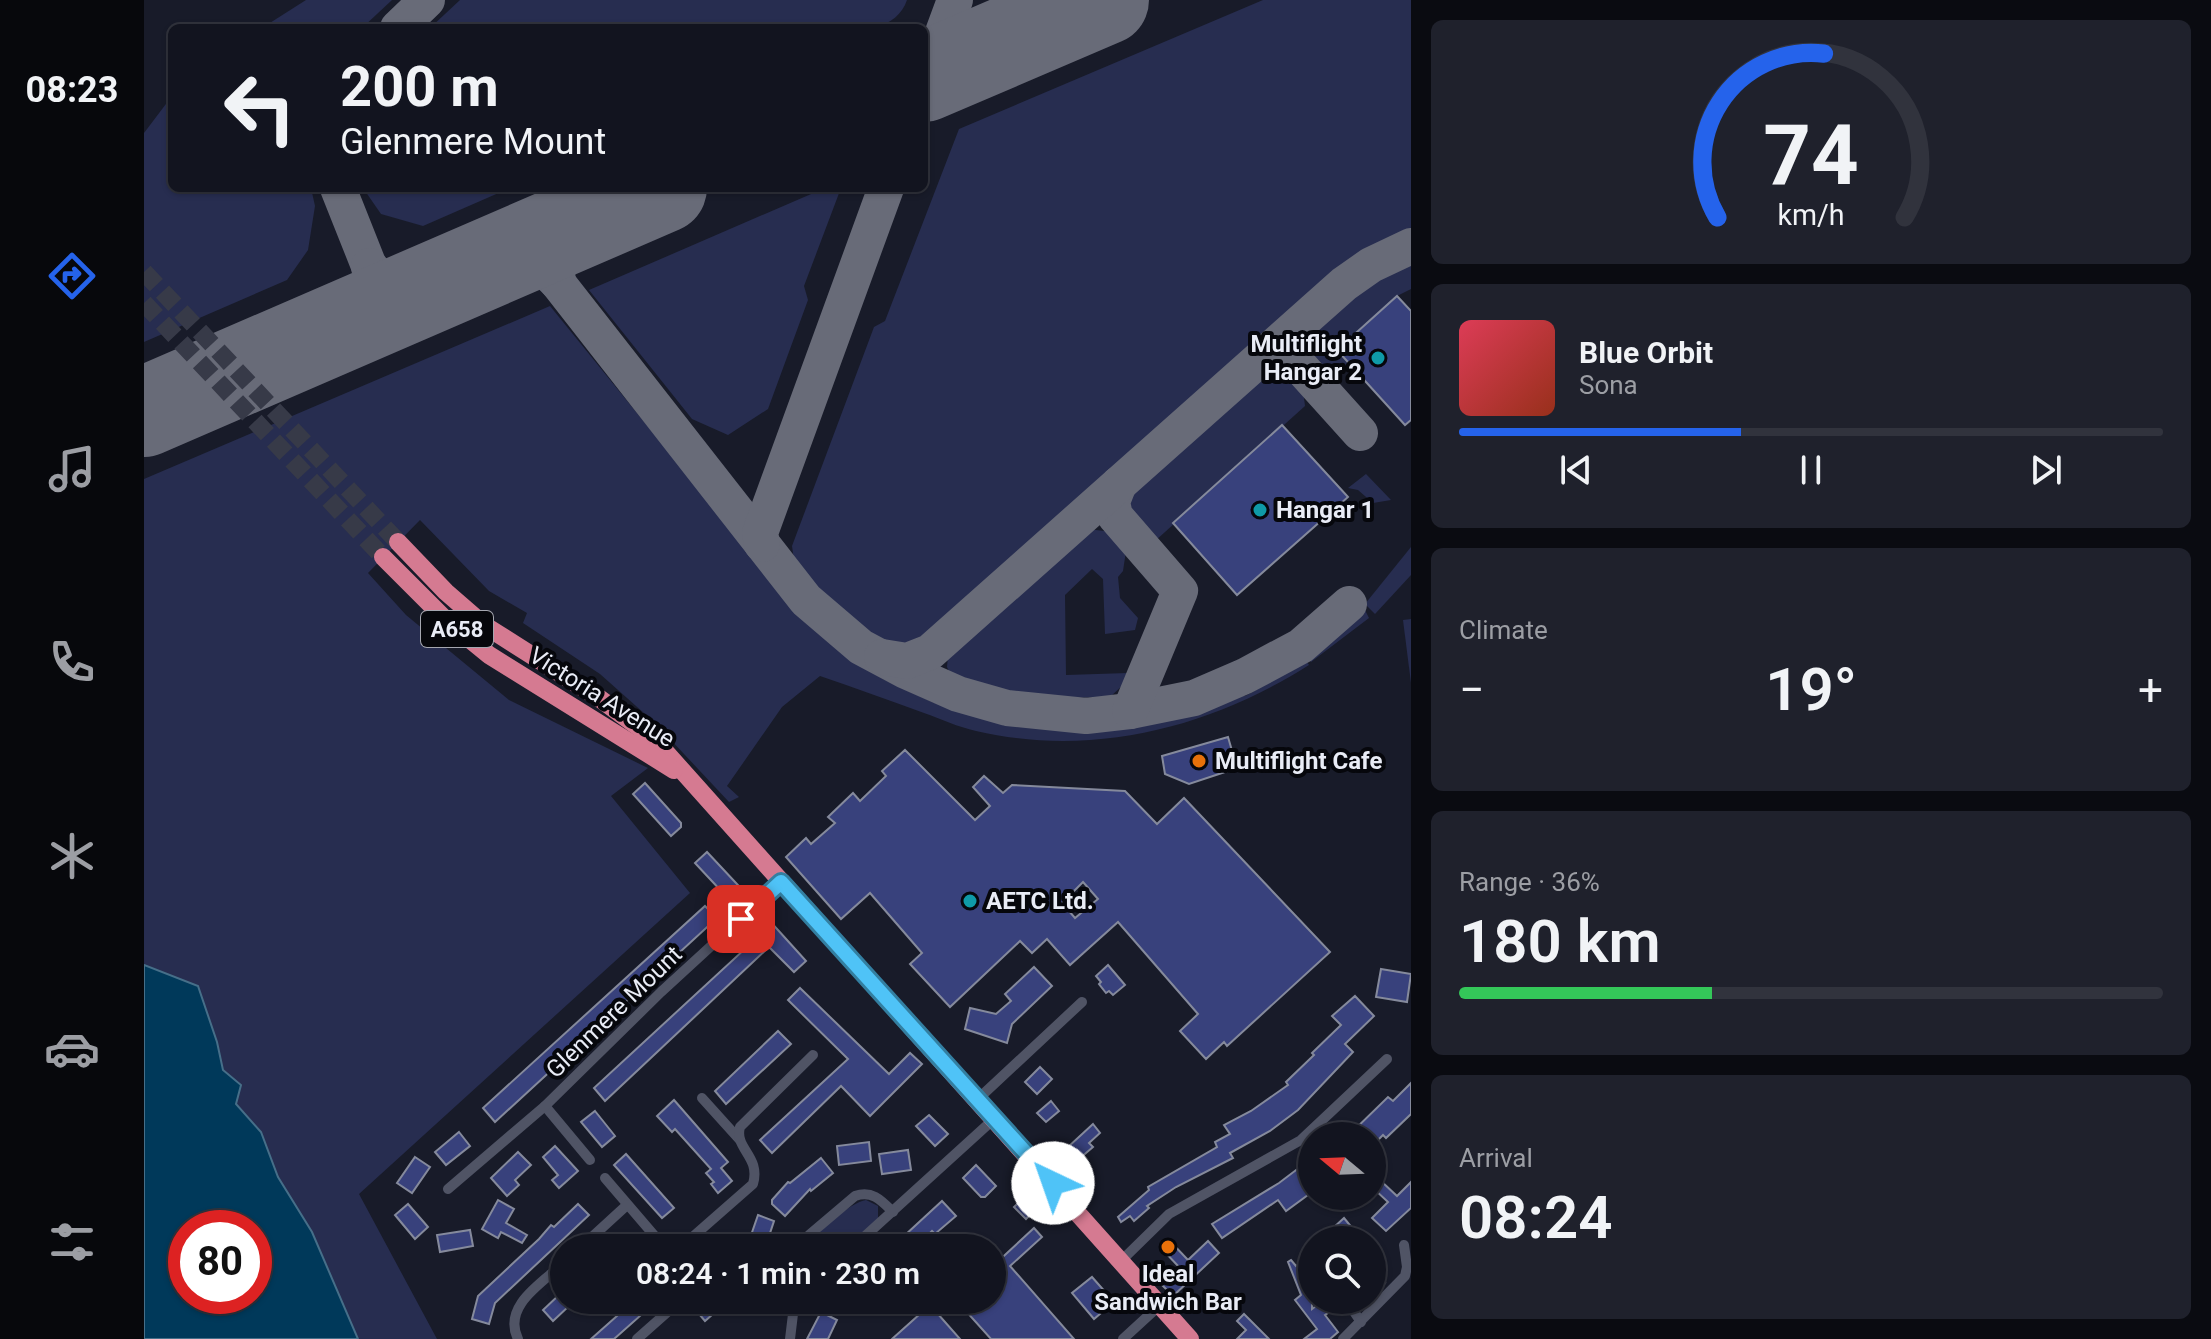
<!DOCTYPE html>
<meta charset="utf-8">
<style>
body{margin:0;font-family:Roboto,sans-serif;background:#1f212c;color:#f1f3f6;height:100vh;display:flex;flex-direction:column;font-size:30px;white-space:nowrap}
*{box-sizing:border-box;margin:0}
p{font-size:26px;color:#9c9ea4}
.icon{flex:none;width:44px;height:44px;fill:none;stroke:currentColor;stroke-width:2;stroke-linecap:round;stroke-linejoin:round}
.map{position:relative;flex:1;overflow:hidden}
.sheet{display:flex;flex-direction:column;gap:20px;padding:20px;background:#0a0b11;width:800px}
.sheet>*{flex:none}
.hud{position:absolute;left:24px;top:24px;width:760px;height:168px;border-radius:12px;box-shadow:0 2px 6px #0004,0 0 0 2px #31333d;background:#12141f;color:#f1f3f6;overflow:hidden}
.needle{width:52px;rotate:289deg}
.buttons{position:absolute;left:1154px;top:1122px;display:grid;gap:16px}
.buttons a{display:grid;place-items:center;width:88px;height:88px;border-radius:50%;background:#12141f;box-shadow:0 2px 6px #0004,0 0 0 2px #31333d;font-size:40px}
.speed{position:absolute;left:24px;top:1210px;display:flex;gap:16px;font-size:40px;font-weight:700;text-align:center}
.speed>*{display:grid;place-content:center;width:104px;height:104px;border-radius:50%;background:#12141f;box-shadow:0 2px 6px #0004,0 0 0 2px #31333d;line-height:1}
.speed .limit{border:12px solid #d22;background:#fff;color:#111}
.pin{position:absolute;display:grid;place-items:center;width:68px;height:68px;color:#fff;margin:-34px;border-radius:16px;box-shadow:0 4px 12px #0006}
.me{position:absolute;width:88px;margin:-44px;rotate:318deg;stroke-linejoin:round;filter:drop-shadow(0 0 6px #0008)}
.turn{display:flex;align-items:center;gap:28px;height:168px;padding:0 40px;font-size:36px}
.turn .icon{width:104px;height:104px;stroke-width:2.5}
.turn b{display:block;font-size:56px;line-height:68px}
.big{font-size:60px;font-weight:600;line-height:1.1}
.sheet .tile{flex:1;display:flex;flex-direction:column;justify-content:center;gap:12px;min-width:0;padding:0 28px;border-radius:12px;background:#1f212c}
.sheet .dial{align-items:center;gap:0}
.dial svg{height:208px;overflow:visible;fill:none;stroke:#31333d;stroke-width:7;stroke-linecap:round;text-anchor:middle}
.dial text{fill:#f1f3f6;stroke:none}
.song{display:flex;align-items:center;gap:24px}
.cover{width:96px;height:96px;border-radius:12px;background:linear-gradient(135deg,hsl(350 70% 55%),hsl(10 70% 35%))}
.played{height:8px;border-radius:4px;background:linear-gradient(90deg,#2563eb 40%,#31333d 40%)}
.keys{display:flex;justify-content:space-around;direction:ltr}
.heat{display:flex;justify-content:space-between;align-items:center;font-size:44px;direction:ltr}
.charge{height:12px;border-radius:6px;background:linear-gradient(90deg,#34c759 36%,#31333d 0)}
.trip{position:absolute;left:406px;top:1234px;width:456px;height:80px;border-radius:40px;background:#12141f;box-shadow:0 2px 6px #0004,0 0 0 2px #31333d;font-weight:600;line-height:80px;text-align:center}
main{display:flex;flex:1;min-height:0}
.tabs{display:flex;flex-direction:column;width:144px;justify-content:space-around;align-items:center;background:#07080c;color:#9c9ea4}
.tabs .icon{width:56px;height:56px}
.tabs .active{color:#2563eb}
.tabs b{font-size:36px;color:#f1f3f6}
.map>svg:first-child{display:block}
</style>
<main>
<nav class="tabs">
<b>08:23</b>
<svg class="icon active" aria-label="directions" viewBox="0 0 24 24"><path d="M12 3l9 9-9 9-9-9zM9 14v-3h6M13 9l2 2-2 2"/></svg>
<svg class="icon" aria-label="music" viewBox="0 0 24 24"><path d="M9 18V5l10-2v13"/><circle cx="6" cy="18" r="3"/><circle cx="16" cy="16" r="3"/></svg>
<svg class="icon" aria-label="phone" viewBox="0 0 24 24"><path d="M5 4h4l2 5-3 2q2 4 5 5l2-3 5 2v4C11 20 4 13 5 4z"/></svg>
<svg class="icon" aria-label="climate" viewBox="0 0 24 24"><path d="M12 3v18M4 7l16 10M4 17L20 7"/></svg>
<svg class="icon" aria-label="car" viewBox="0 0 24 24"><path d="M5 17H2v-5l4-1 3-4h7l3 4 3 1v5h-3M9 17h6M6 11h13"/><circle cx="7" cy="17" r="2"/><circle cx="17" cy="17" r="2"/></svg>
<svg class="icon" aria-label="filters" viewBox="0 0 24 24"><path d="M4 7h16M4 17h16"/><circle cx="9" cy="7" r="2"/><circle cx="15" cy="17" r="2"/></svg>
</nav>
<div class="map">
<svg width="1267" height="1339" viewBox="0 0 1267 1339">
<rect width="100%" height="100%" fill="#181b29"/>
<g fill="#272d50">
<path d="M162 0H248L218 28H118Z"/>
<path d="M316 0H763C758 15 747 22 732 28H286Z"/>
<path d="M1119 0H1267V231L1210 256 774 645 754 648 734 638 699 611 651 567 648 546 730 327 741 321 815 129Z"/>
<path d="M28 96V188H167L171 206 164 250 143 280 0 342V133Z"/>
<path d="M219 188H366L279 226 237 214Z"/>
<path d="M681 188H697L660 286 664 300 624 409 584 435 548 419 445 290Z"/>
<path d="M1267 261V289L1253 296 1194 350 1207 365 1193 378 1174 370 1161 354 1162 339 1216 285Z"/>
<path d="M406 306 649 605 701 655 739 679 788 702 832 716 883 726 931 728 984 725 987 722 993 724 1014 720 1093 694 1101 696C1121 687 1139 669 1159 656L1165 665C1066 728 948 758 832 731 814 727 797 719 780 713 745 700 711 688 676 676L638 707 583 786 595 797 585 802 510 722 456 674 379 623 383 613 345 591 276 520 224 573 262 615 365 700 504 768 467 796 546 893 215 1194 293 1339H214L168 1232 134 1177 117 1132 92 1103 79 1071 73 1042 0 1052V479Z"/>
<path d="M1129 369C1155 372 1158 381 1161 406L1011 541C990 528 982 517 988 493L1117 375Z"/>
<path d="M1222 474 1247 500 1229 503 1214 490 1204 488Z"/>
<path d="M944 529 968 532 982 551 979 571 974 577 976 598 994 618 991 630 961 634 959 579 948 569 921 595 922 675 984 673 980 684 966 697 918 698 863 692 807 676 803 667 804 656Z"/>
<path d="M1267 547V575L1231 614 1221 604Z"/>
<path d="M1219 606 1225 618 1167 662 1162 654 1192 632Z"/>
<path d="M1267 619V683L1259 620Z"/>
<path d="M722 1200 734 1206V1219L703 1248H666C669 1233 707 1202 722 1200Z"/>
<path d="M39 1259 42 1265V1286L40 1288 34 1286C26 1276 23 1272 28 1260Z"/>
</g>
<path fill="#00395a" stroke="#466f89" stroke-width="2" fill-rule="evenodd" d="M0 965 54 986 73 1042 79 1070 97 1085 92 1104 117 1132 134 1177 168 1232 214 1339H0ZM42 1228H110V1296H42V1286H34C26 1276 22 1271 29 1260L39 1259 42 1265Z"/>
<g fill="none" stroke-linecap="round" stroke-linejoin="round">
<g stroke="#686b78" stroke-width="36">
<path d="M254 28 283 0"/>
<path d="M780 84 811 0"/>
<path d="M780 101C798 77 822 62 849 47"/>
<path d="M194 188 225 266"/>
<path d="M337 266C373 258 387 253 414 283 409 239 427 234 460 213"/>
<path d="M414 283 662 600 717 647 762 671 814 694 863 708 942 716 986 711 1050 698 1101 676 1157 646 1205 604"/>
<path d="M197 327C224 311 231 297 225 266 242 286 256 294 282 290"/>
<path d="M1135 343 1216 433"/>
<path d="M975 484 968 502 971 516 1036 591 986 711"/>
<path d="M618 544 616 533 742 188"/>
<path d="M738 657 763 661 786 652 1200 284 1227 265 1267 246"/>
</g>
<g stroke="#686b78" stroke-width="90">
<path d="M780 77 960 0"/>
<path d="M0 412 518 188"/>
</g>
</g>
<g fill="#38417c" stroke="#858a9c" stroke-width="2" fill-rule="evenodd">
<path d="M1253 296 1267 311V420L1261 425 1193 350Z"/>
<path d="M1138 425 1204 497 1093 595 1029 523Z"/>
<path d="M1084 737 1093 768 1045 784 1021 774 1018 756Z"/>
<path d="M761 750 831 820 846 806 829 787 840 776 859 793 868 785 981 791 1013 824 1040 798 1186 952 1083 1046 1080 1042 1062 1059 1036 1031 1054 1014 974 922 926 965 903 939 888 953 876 941 806 1007 766 964 778 953 726 893 697 919 642 857 662 838 667 844 691 823 684 817 709 793 716 801 742 776 738 771ZM939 882 954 899 931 918 918 903Z"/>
<path d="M501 783 537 823V827L527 836 489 794Z"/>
<path d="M563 852 606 898 594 909 551 863Z"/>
<path d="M561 906 573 918 351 1122 339 1108Z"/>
<path d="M624 919 662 961 650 972 625 947 461 1101 450 1088 615 936 611 931Z"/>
<path d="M964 965 981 985 969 995 965 991 962 993 955 984 957 982 952 976Z"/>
<path d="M890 967 908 986 868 1024 863 1043 821 1029 826 1008 852 1014 867 1001 861 994Z"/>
<path d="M1237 969 1267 974 1263 1002 1232 997Z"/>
<path d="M656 988 745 1074 766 1053 778 1064 726 1116 697 1086 628 1153 616 1140 704 1059 644 1000Z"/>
<path d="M1211 996 1230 1016 1201 1044 1209 1052 1154 1110 1126 1131 1086 1153 1089 1158 1032 1187 1003 1206 1005 1208 990 1221 986 1216 977 1222 974 1217 1005 1190 1004 1187 1073 1147 1071 1142 1086 1134 1080 1125 1107 1111 1144 1085 1142 1082 1170 1055 1168 1053 1197 1025 1188 1016Z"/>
<path d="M634 1031 647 1044 582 1104 571 1091Z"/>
<path d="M896 1067 908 1079 893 1094 881 1082Z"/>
<path d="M1267 1083V1114L1242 1138 1239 1135 1228 1146V1136H1204L1244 1097 1249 1101Z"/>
<path d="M530 1100 584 1162 577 1168 588 1181 574 1193 567 1184 570 1182 562 1173 567 1169 531 1129 528 1132 513 1116Z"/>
<path d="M907 1101 915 1111 902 1122 893 1113Z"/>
<path d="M451 1111 471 1136 458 1147 437 1122Z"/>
<path d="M785 1115 804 1134 791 1146 772 1126Z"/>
<path d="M949 1124 956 1133 945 1143 949 1147 935 1159 924 1147Z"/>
<path d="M315 1132 326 1146 302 1165 291 1152Z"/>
<path d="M725 1142 727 1161 695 1165 693 1146Z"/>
<path d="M411 1146 434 1171 415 1188 408 1180 414 1175 399 1157Z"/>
<path d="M764 1150 767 1170 738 1174 735 1154Z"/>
<path d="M374 1152 387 1165 371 1180 375 1185 363 1196 347 1178Z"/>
<path d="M482 1154 530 1208 518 1218 470 1165Z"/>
<path d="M271 1157 286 1167 268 1193 253 1183Z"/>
<path d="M677 1158 689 1173 667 1191 666 1189 641 1216 628 1204V1200L644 1182 646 1183Z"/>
<path d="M1168 1158V1192L1142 1211 1134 1200 1078 1238 1068 1224 1135 1183Z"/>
<path d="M832 1165 852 1186 841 1197H837L819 1178Z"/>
<path d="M1237 1181 1253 1196 1267 1182V1208L1242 1231 1228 1218 1244 1202 1230 1189Z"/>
<path d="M888 1190 900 1201 882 1219 870 1207Z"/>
<path d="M354 1200 370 1209 362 1223 383 1235 378 1243 357 1232 354 1238 338 1229Z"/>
<path d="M798 1201 812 1216 791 1234 788 1231 771 1248H747Z"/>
<path d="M264 1204 284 1227 271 1239 251 1215Z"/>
<path d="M434 1204 445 1215 351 1303 345 1324 328 1319 334 1296 395 1239 407 1225 410 1227Z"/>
<path d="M614 1215 630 1221 621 1248 604 1244Z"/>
<path d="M1200 1218 1218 1240H1176Z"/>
<path d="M890 1228 898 1237 866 1266 930 1339H847L812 1300H848V1267Z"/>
<path d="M326 1230 329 1246 296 1252 293 1235Z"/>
<path d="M1025 1240 1044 1260 1064 1241 1075 1253 1029 1296 1018 1285 1036 1268 1017 1248Z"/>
<path d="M1147 1260 1152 1266 1168 1260V1278L1162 1281 1168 1290V1309L1176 1303 1184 1313 1181 1315 1194 1332 1186 1339H1160L1173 1329 1151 1300 1157 1295 1144 1262Z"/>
<path d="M1228 1273 1241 1283 1228 1298Z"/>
<path d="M948 1277 970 1302 950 1319 928 1293Z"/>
<path d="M415 1295 425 1306 409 1321 399 1310Z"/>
<path d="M491 1300H498L505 1308 470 1339H447Z"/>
<path d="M559 1300H585L561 1321 550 1308Z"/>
<path d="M688 1300H714L699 1313Z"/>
<path d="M786 1305 816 1339H748Z"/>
<path d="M677 1312 693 1320 684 1339H663Z"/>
<path d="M1100 1314 1125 1339H1093L1102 1330 1093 1321Z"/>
</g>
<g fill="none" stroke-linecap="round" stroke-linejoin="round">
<g stroke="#373a48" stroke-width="18" stroke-dasharray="18 9" stroke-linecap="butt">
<path d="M0 272 254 542"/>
<path d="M0 303 239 557"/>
</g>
<g stroke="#505465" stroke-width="10">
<path d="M558 1098 595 1139"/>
<path d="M834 1099 938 1002"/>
<path d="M401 1106 446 1160"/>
<path d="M461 1178 521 1248"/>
<path d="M304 1189 401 1106 517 992 637 882"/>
<path d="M436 1248 483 1205"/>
<path d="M539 1248 544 1241 609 1184C617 1156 590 1149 596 1127L669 1055"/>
<path d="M660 1248 665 1235 711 1196C728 1190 737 1200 749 1212"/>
<path d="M708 1248 851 1118"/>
<path d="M978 1260 1025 1214 1157 1140 1243 1059"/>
<path d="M1202 1300 1217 1322"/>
<path d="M374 1339C358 1306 398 1283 420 1263"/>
<path d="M493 1339 537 1300"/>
<path d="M646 1339 649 1314 659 1300"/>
<path d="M979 1339 1016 1305"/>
<path d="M1199 1339 1261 1276 1263 1267 1260 1245"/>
</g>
<g stroke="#d57a91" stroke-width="18">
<path d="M254 542 302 592 340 625 455 698 509 738 1046 1339"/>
<path d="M239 557 301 619 345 655 530 770"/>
</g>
</g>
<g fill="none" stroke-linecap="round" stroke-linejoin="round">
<g stroke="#337fa1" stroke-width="20">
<path id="route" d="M597 919 637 882 909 1183"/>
</g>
<use href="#route" stroke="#4fc3f7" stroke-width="14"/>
</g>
<g fill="#0f9aa8" stroke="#06070c" stroke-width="3">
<circle cx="1234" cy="358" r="8"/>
<circle cx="1116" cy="510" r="8"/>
<circle cx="826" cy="901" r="8"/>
</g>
<g fill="#e8710a" stroke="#06070c" stroke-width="3">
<circle cx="1055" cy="761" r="8"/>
<circle cx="1024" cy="1247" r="8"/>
</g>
<g text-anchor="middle" stroke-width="8" stroke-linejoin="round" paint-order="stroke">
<rect fill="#06070c" stroke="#a5a7b0" stroke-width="2" x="277" y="611" width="72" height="36" rx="6"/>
<g font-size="22" font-weight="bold" fill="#e9ecf6">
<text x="313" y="637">A658</text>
</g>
<g font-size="24" font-weight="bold" fill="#e9ecf6" stroke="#06070c" text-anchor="start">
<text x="1218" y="352" text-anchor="end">Multiflight<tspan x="1218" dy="28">Hangar 2</tspan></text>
<text x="1132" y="518">Hangar 1</text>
<text x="1071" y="769">Multiflight Cafe</text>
<text x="842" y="909">AETC Ltd.</text>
<text x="1024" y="1282" text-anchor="middle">Ideal<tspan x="1024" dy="28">Sandwich Bar</tspan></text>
</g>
<g font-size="24" fill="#e9ecf6" stroke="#06070c">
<text transform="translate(458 697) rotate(32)" y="8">Victoria Avenue</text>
<text transform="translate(470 1012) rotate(-44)" y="8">Glenmere Mount</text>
</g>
</g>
</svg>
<div class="buttons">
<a><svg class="needle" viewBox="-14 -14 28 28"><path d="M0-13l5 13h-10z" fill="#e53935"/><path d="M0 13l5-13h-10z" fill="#9c9ea4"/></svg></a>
<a><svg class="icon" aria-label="search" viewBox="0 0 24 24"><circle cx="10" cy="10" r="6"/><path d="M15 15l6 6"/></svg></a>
</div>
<div class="speed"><div class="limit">80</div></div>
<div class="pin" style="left:597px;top:919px;background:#d93025"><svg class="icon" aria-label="arrive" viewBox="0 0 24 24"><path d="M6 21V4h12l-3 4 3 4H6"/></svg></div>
<svg class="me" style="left:909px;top:1183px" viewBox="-20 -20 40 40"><circle r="19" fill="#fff"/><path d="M0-13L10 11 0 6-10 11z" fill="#4fc3f7"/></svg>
<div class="trip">08:24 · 1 min · 230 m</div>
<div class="hud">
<div class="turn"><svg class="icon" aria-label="left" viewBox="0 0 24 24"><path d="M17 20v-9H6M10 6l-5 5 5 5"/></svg><div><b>200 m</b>Glenmere Mount</div></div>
</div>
</div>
<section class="sheet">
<div class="tile dial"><svg viewBox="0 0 100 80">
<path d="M14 69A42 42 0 1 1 86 69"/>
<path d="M14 69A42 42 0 0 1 55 6" stroke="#2563eb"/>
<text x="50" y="56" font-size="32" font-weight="700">74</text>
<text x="50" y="72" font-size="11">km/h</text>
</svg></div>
<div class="tile">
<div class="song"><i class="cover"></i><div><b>Blue Orbit</b><p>Sona</p></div></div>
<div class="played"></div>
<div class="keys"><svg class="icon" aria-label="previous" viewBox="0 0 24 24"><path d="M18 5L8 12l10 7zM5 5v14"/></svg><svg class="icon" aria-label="pause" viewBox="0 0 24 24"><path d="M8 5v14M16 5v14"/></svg><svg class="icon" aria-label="next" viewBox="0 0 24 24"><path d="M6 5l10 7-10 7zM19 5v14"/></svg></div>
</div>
<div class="tile"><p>Climate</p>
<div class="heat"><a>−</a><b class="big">19°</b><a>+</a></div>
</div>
<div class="tile"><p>Range · 36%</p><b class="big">180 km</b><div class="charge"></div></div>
<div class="tile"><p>Arrival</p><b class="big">08:24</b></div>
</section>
</main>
